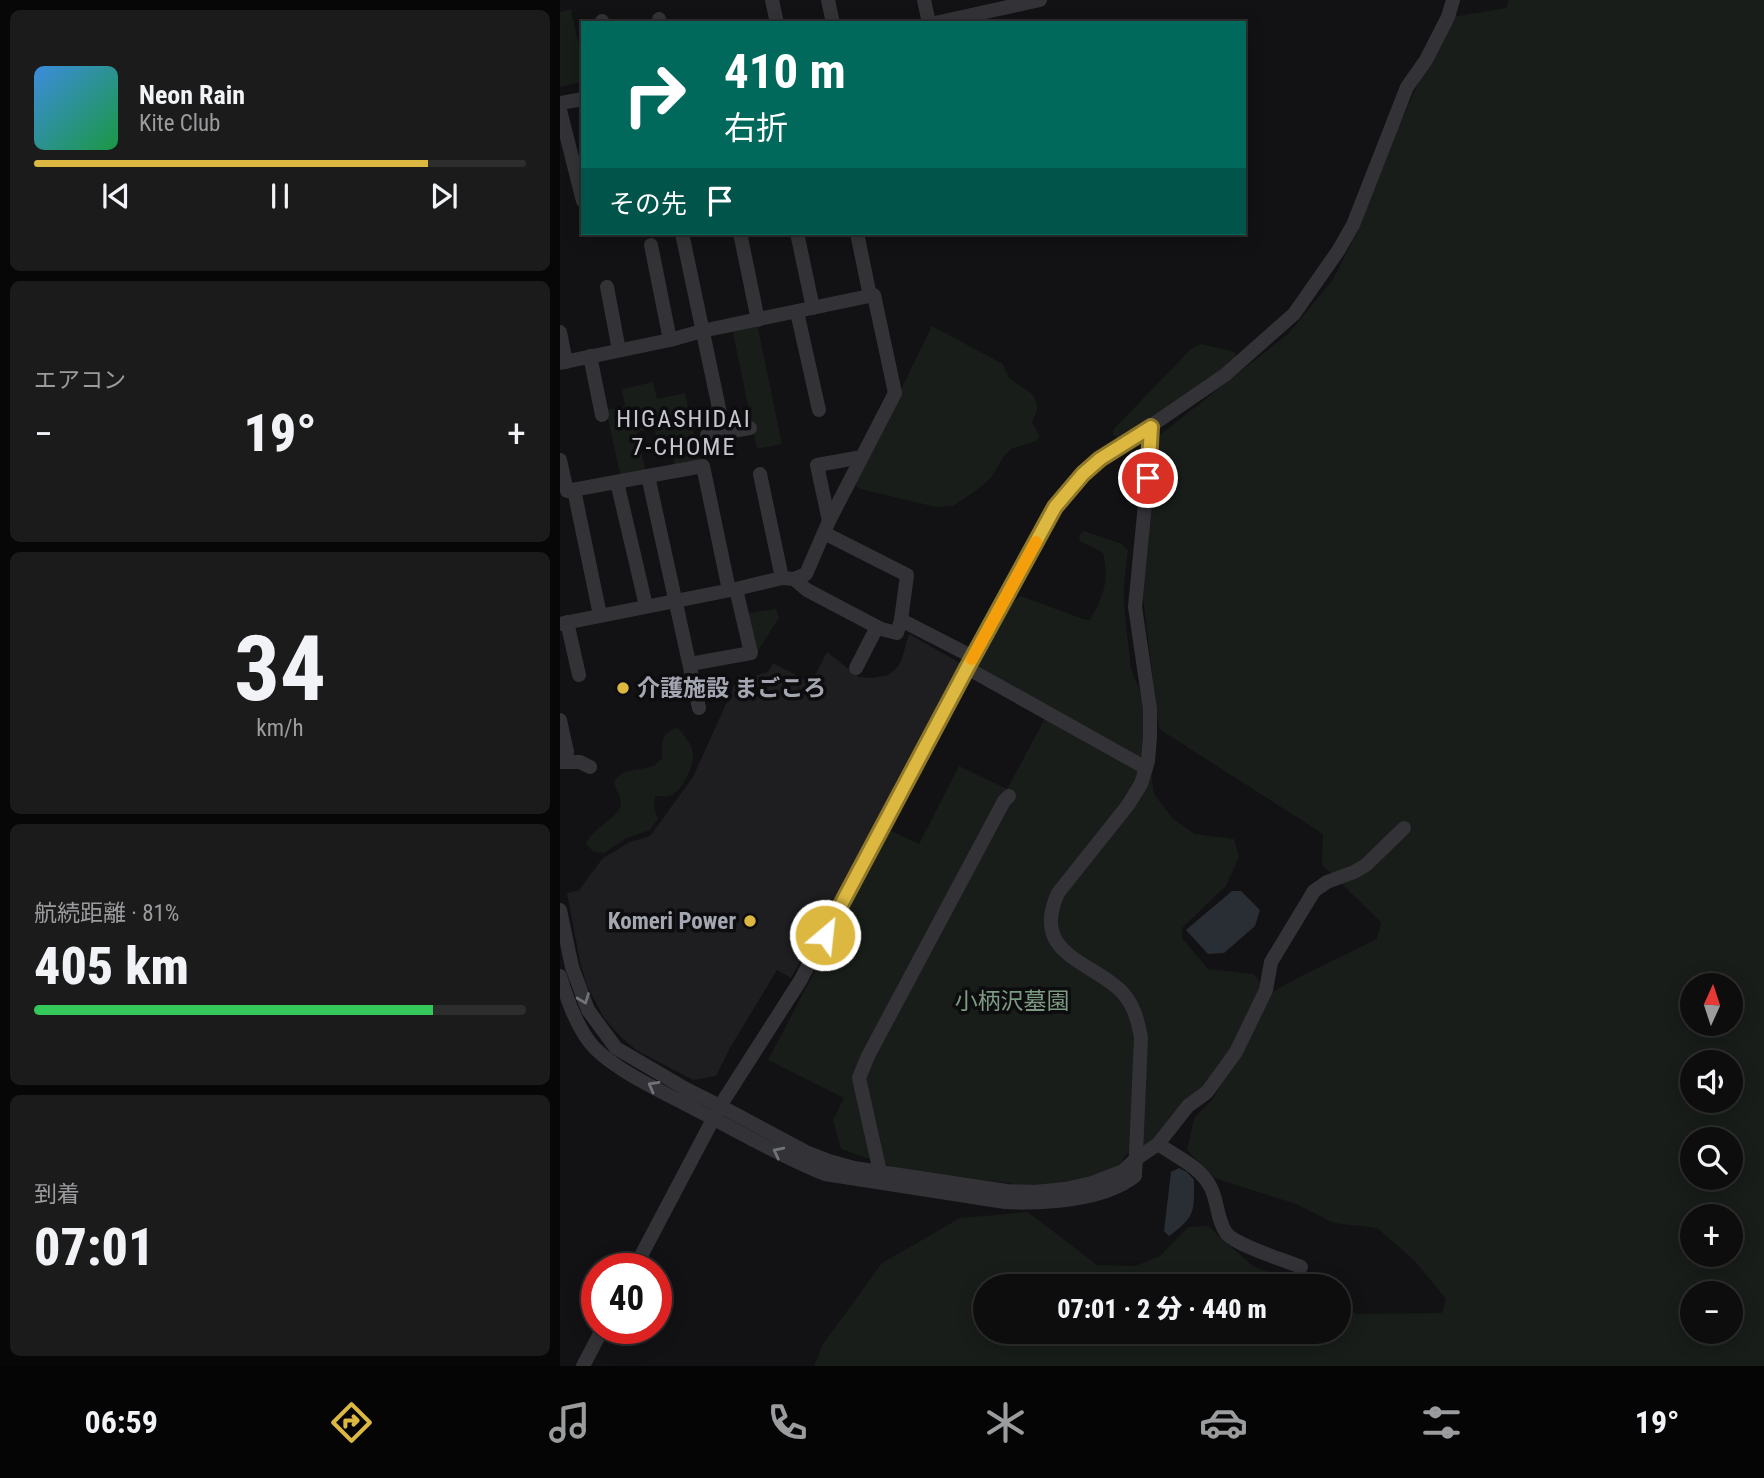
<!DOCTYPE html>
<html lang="ja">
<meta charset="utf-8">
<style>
body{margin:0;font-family:"Roboto Condensed","Noto Sans JP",sans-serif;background:#1c1b1c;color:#f1f3f6;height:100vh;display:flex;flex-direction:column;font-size:26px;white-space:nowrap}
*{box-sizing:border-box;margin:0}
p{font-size:23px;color:#9b9c9e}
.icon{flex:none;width:38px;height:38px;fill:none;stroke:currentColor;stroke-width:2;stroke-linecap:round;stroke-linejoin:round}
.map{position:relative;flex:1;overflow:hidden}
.sheet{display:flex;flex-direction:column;gap:10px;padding:10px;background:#080708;width:560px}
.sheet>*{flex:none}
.banner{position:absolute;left:21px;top:21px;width:665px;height:214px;border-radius:0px;box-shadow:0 4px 18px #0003,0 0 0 2px #2e2d2e;background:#00695c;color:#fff;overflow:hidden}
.needle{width:46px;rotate:3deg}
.fabs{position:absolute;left:1120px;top:973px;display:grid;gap:14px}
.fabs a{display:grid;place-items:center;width:63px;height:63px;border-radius:50%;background:#0e0d0e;box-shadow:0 4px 18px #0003,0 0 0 2px #2e2d2e;font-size:35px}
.speed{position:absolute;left:21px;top:1253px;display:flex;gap:14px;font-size:35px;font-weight:700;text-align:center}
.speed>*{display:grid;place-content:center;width:91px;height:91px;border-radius:50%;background:#0e0d0e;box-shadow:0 4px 18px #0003,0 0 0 2px #2e2d2e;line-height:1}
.speed .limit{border:10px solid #d22;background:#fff;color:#111}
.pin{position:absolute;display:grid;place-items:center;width:60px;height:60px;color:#fff;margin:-30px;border:4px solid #fff;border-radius:50%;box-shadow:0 2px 7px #0007}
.me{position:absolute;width:77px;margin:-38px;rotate:28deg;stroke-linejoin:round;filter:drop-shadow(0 0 5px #0008)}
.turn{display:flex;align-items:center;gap:24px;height:147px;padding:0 28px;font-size:32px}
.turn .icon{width:91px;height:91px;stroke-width:2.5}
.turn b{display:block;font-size:49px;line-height:60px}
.then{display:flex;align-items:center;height:66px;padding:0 28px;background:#0003;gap:14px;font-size:26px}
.big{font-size:52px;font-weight:800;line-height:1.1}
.sheet .widget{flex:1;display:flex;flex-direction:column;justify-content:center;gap:10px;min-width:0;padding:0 24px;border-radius:10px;background:#1c1b1c}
.sheet .dial{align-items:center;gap:0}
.dial b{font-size:91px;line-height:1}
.song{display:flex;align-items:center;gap:21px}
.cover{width:84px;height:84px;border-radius:10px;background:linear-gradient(135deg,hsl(210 70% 55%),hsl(140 70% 35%))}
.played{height:7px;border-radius:4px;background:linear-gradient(90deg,#dcb840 80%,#2e2d2e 80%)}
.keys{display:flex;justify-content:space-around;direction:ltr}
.heat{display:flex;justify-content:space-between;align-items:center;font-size:38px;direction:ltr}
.charge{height:10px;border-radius:5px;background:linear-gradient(90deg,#34c759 81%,#2e2d2e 0)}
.trip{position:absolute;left:413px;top:1274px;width:378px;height:70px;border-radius:35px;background:#0e0d0e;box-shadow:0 4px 18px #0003,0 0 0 2px #2e2d2e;font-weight:800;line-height:70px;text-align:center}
.menu{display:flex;height:112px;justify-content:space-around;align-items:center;background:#060506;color:#9b9c9e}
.menu .icon{width:49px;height:49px}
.menu .active{color:#dcb840}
.menu b{font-size:32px;color:#f1f3f6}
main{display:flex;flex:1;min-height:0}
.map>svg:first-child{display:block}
</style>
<main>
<section class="sheet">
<div class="widget">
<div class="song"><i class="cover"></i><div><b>Neon Rain</b><p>Kite Club</p></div></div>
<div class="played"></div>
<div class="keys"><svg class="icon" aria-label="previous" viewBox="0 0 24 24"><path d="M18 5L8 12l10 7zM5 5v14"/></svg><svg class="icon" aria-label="pause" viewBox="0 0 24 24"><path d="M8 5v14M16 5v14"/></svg><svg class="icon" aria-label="next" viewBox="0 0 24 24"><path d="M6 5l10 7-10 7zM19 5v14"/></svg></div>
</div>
<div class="widget"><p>エアコン</p>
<div class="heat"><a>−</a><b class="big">19°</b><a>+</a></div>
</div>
<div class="widget dial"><b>34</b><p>km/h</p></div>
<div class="widget"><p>航続距離 · 81%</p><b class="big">405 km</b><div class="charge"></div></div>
<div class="widget"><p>到着</p><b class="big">07:01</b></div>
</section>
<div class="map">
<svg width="1204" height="1366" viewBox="0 0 1204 1366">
<rect width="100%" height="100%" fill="#121113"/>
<path fill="#1e1e20" d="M349 634 400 663 335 783 327 803 231 978 217 970 170 1048 156 1076 133 1080 76 1050 60 1036 44 1018 27 986 20 962 7 893 19 890 43 858 70 842 90 836 133 777 179 675 188 678 208 672 213 663 251 683 267 652 299 677 313 678 328 675 335 670 341 662Z"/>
<g fill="#181d19" fill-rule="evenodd">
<path d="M949 0H1204V1366H254L263 1344 322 1263 400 1218 468 1212 537 1265 575 1266 600 1256 628 1227 648 1226 694 1267 751 1286H425V1332H779V1307L798 1314 882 1313 886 1299 854 1260 817 1228 774 1223 736 1204 654 1178 627 1150 634 1118 653 1099 679 1052 707 995 737 978 817 939 821 922 762 865 763 834 599 729 583 598 586 532 594 448 601 434 729 333 773 279 799 229 828 149 866 67 892 17 946 8ZM1132 985H1171V1024H1132ZM1132 1062H1171V1101H1132ZM1132 1139H1171V1178H1132ZM1132 1216H1171V1255H1132ZM1132 1293H1171V1332H1132Z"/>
<path d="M11 9 23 64V82L0 87V12Z"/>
<path d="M197 323 222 444 197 449 172 328Z"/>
<path d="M372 326 443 364 449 378 472 394 477 403V411L472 422 480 436 476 441 451 449 444 456 431 478 418 489 393 506 376 507 300 489 294 485Z"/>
<path d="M641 344 675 352 676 358 672 365 573 431 558 438 553 435V430L631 349Z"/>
<path d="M93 382 97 399 125 393 140 461 115 467 109 441 98 443 94 428 77 432 86 473 61 478 46 410 65 406 62 389Z"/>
<path d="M524 531 562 544 568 551 564 583V604L571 669 581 693 594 794 613 819 635 834 674 839 679 857 666 886 622 928V938L648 969 694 974 702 985 653 1091 594 1140 566 1155 559 1165 531 1179 502 1184 469 1186 335 1168 281 1149 273 1120 284 1098 208 1060 329 830 359 844 399 766 447 789 490 709 416 668 453 602 461 596 523 619 530 620C543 596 550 580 543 553L520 541 519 536Z"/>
<path d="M216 609 219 618 196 654 188 613Z"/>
<path d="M118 728C124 736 132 744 133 753 135 765 121 794 108 796 104 797 100 796 96 796 92 804 95 811 98 819L90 830 67 838 44 853 34 852 26 844C33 827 58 819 61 804 62 799 55 788 54 782 65 766 78 772 93 766 96 765 100 760 102 758 101 743 102 731 118 728Z"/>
</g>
<g fill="#292e35">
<path d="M672 891H681L700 910 695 926 664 953 648 954 626 930Z"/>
<path d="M619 1168 627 1172 634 1180C634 1212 636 1216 609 1236L604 1231 611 1172Z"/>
</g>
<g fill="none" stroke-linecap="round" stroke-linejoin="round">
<g stroke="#333337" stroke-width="14">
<path d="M212 0 217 23"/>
<path d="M268 0 273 23"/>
<path d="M364 0 369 23"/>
<path d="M99 19 100 23"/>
<path d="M42 21 43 23"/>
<path d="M375 23 480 0"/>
<path d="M0 103 23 99"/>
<path d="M0 110 23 201"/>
<path d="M122 233 164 432"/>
<path d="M180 233 198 320"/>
<path d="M237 233 253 308"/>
<path d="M297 233 310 296"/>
<path d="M91 245 110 340"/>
<path d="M47 287 59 350"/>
<path d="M237 312 259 410"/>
<path d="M0 332 6 362"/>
<path d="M30 356 42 415"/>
<path d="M0 363 110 340 142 331 314 295 335 393 269 521 246 574 234 579 222 578 176 589 0 624"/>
<path d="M147 435 190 428"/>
<path d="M0 460 7 491 88 476 139 708"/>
<path d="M200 474 222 578"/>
<path d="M88 476 143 466 169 590"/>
<path d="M57 482 86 606"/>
<path d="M14 490 40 615"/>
<path d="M269 521 257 465 302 457"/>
<path d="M264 533 347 575 341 620"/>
<path d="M234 579 247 590 321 629 337 633 341 620 413 657"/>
<path d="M7 622 19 675"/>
<path d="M130 664 191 653 176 589"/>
<path d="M296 668 317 627"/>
<path d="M407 668 586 768"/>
<path d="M0 720 7 752 3 761"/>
<path d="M0 762H20L30 767"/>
<path d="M0 910 12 967 28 1010 56 1048 126 1089 160 1106 246 1152 269 1161 294 1168 320 1172 447 1191 475 1192 505 1189 532 1183 563 1171 576 1159 598 1144 628 1106 647 1092 676 1052 706 990 711 962 754 891 767 882 794 872 806 865 844 828"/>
<path d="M0 976C7 998 14 1020 28 1040 47 1067 105 1093 135 1109 178 1131 220 1156 265 1174L445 1202C484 1204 543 1201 575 1176L581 1038C578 1020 573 1002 559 989 526 960 471 952 498 893L568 805 581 784 588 761 590 737V709L575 607 590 452 591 427"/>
<path d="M598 1144C617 1157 641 1167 651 1188 658 1202 657 1221 667 1234 678 1246 724 1260 741 1267"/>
<path d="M320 1178V1172L299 1078 308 1056 444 801 449 796"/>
<path d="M74 1269 160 1106 240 981 407 668 495 507 523 474 540 459 557 449 665 375 734 314 778 251 793 225 847 87 866 60 888 17 893 0"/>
<path d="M23 1366 43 1328"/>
</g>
</g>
<defs><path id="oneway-chevron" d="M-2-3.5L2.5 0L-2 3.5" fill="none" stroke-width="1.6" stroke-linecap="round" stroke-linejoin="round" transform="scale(1.75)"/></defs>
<g stroke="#71737b">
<use href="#oneway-chevron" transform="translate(24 999) rotate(69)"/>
<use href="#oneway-chevron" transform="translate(93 1086) rotate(-151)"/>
<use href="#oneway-chevron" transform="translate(218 1152) rotate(-153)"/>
</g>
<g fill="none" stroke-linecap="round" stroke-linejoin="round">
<g stroke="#8f782a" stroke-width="18">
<path id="route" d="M265 935 407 668 495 507 523 474 540 459 591 427 588 478"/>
</g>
<use href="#route" stroke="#dcb840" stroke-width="12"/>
<path stroke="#f59e0b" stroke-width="12" d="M412 659 476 542"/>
</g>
<g fill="#dcb840" stroke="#0d0c0e" stroke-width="2.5">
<circle cx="63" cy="688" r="7"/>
<circle cx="190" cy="921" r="7"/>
</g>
<g text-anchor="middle" stroke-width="7" stroke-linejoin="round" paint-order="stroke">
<g font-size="23" font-weight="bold" fill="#a4a7b2" stroke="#0d0c0e" text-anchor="start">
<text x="77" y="696">介護施設 まごころ</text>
<text x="176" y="929" text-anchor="end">Komeri Power</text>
</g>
<g font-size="23" fill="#7d9b82" stroke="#0d0c0e">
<text x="452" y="1009">小柄沢墓園</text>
</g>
<g font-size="24" letter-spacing="2" fill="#c5c6ce" stroke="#0d0c0e">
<text x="124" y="427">HIGASHIDAI<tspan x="124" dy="28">7-CHOME</tspan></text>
</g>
</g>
</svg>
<div class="fabs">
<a><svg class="needle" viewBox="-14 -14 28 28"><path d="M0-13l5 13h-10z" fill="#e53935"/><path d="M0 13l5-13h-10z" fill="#9b9c9e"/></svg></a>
<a><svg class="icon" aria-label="sound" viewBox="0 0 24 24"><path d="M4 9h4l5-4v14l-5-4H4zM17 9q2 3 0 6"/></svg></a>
<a><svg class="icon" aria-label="search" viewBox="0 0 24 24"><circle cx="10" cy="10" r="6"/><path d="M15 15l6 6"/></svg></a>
<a>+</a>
<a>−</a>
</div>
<div class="speed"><div class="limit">40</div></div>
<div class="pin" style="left:588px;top:478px;background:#d93025"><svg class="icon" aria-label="arrive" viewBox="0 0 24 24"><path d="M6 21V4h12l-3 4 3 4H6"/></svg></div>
<svg class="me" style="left:265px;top:935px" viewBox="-20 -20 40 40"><circle r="17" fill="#dcb840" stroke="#fff" stroke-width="3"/><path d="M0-11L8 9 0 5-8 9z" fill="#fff"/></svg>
<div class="trip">07:01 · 2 分 · 440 m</div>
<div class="banner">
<div class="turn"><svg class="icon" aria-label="right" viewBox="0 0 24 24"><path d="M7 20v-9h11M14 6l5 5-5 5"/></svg><div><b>410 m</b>右折</div></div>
<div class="then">その先<svg class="icon" aria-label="arrive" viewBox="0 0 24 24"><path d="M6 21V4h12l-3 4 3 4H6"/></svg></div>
</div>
</div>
</main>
<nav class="menu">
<b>06:59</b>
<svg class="icon active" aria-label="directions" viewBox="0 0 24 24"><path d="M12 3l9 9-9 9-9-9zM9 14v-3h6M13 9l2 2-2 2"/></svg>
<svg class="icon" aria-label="music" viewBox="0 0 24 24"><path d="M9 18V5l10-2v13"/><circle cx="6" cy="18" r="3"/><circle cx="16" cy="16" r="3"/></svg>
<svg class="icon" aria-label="phone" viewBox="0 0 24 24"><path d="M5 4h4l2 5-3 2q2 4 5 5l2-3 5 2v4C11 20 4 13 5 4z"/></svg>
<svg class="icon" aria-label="climate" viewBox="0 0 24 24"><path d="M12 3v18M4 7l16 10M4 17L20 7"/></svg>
<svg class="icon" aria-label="car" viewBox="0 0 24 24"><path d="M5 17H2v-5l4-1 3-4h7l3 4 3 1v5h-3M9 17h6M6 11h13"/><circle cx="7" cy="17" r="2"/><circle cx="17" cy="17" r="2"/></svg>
<svg class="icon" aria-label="filters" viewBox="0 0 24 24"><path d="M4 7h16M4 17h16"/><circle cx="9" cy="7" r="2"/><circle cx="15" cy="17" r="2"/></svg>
<b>19°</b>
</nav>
